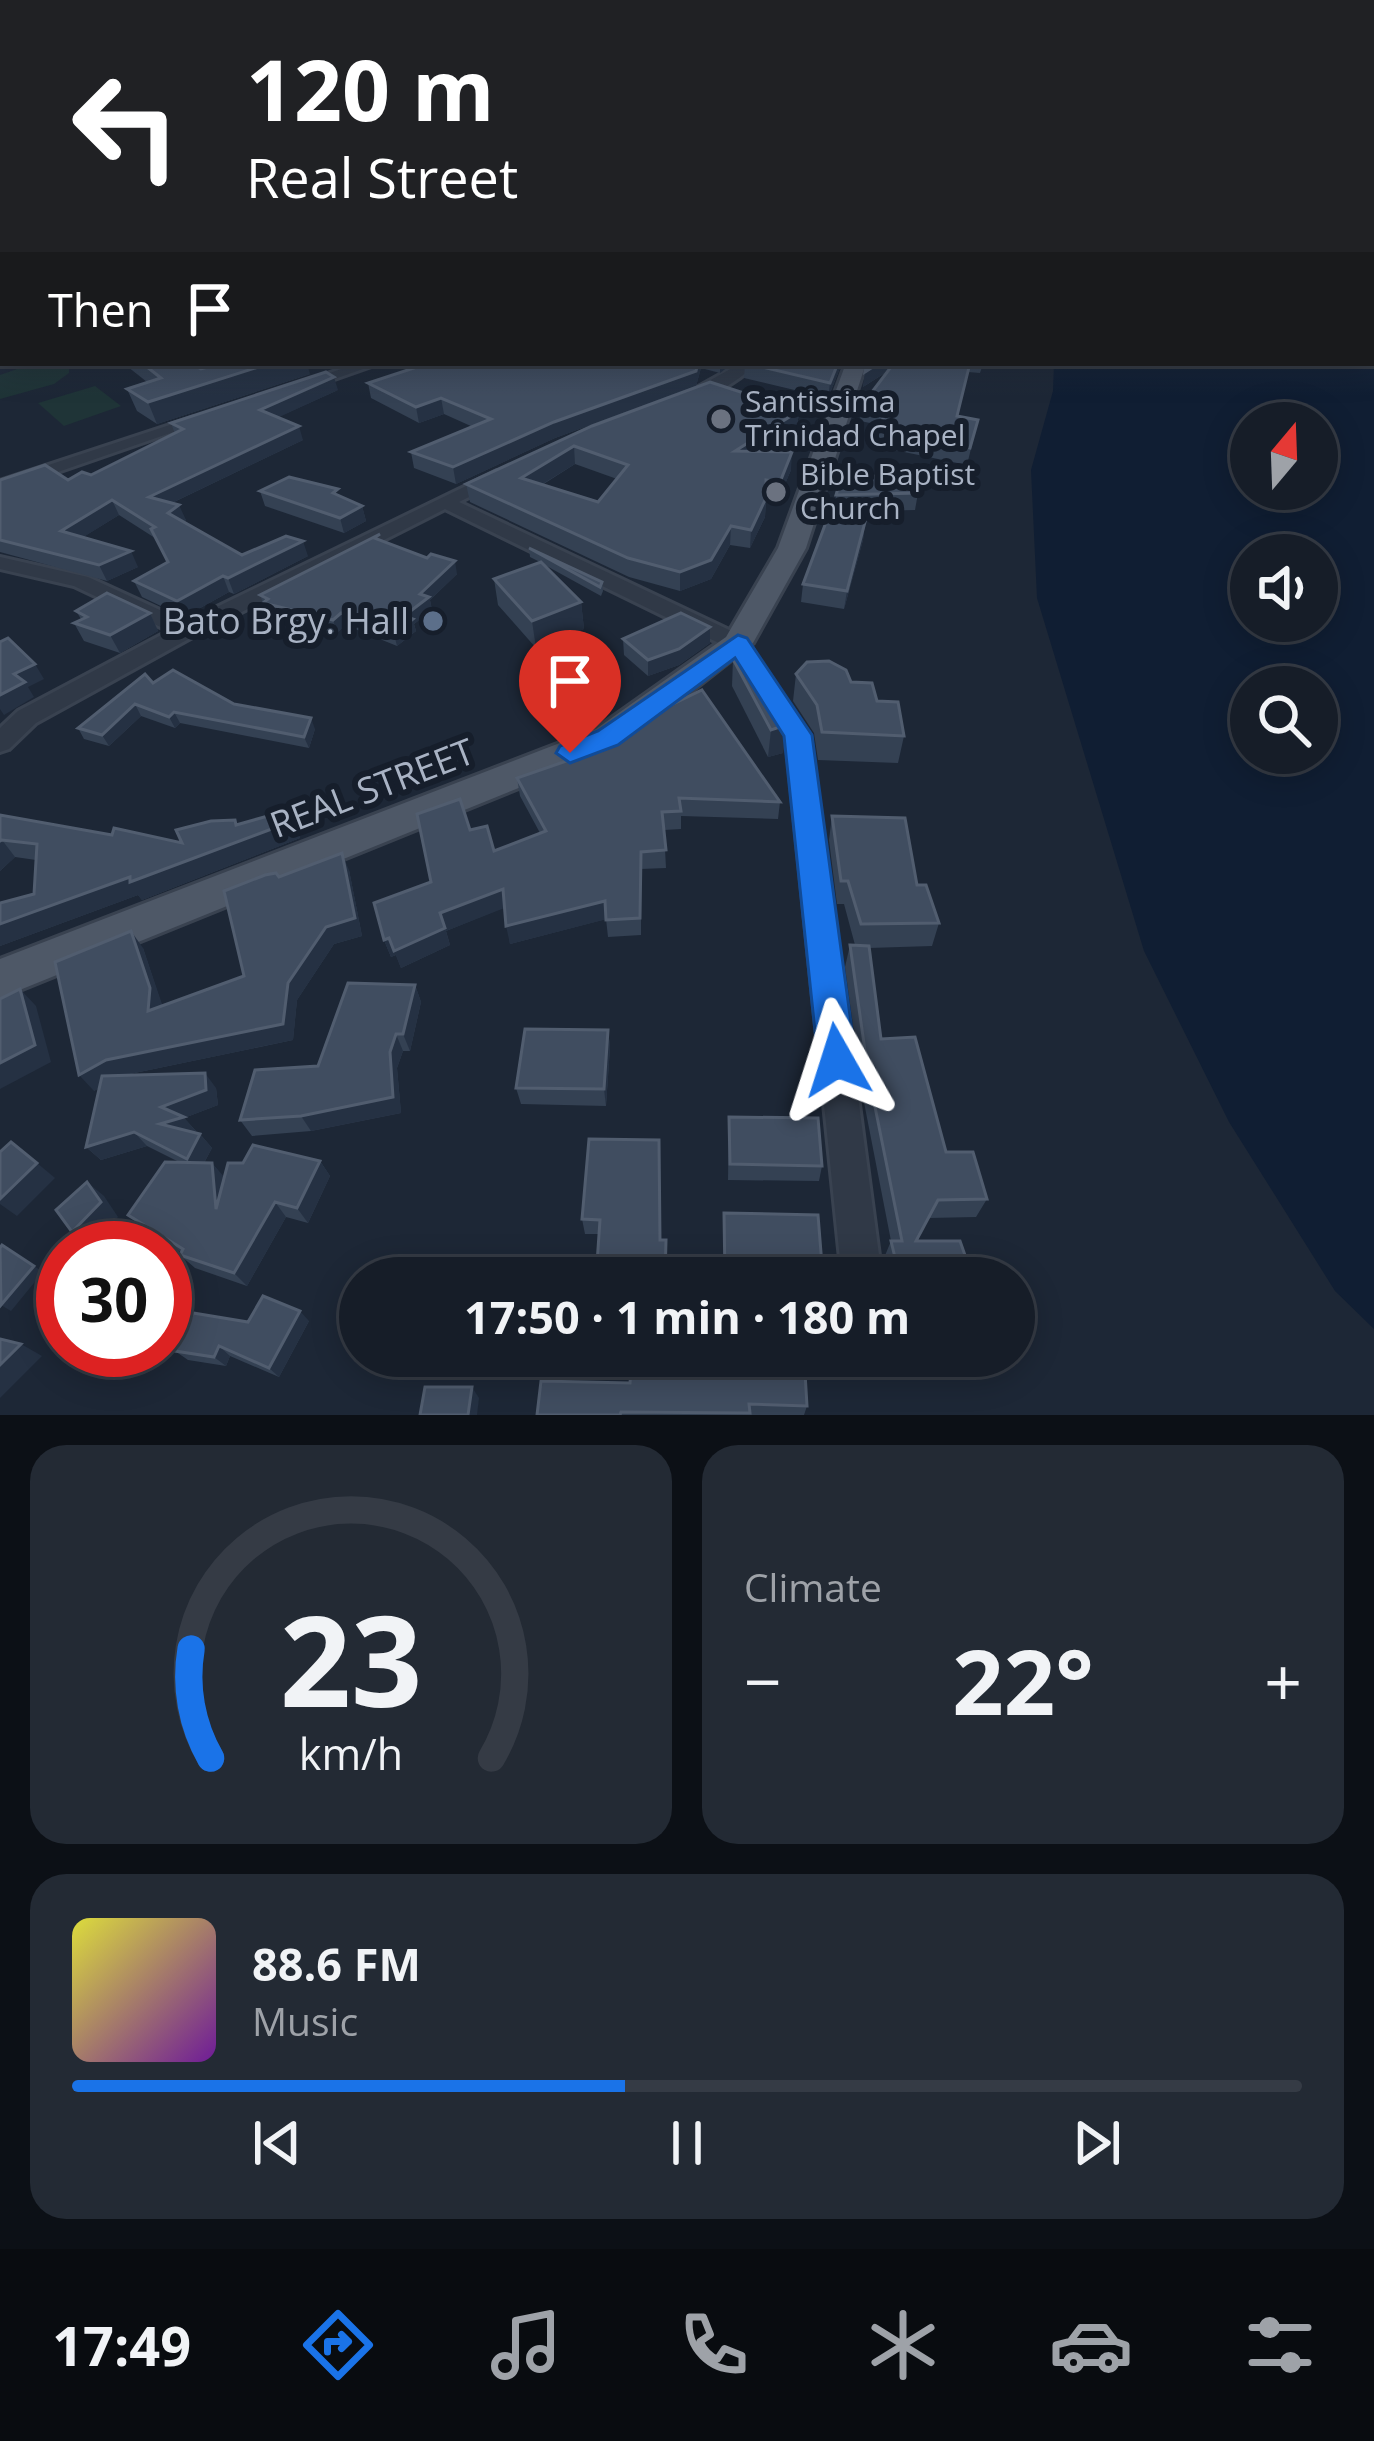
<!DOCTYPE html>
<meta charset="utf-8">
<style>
body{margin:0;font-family:"Open Sans",sans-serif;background:#232a34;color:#f1f3f6;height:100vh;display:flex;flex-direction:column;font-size:45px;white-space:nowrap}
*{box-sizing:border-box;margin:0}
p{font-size:39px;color:#9ea2a8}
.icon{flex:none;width:66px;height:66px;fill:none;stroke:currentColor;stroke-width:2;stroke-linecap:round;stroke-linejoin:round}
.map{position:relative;height:1415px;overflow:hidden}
.side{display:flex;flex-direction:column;gap:30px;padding:30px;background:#0c1016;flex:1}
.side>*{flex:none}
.top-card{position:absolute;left:0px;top:0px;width:1374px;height:366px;box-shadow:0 6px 30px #0003,0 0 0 3px #353b45;background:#202124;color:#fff;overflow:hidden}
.needle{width:78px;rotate:19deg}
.buttons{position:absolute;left:1230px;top:402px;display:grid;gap:24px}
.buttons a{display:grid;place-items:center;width:108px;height:108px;border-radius:50%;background:#161d28;box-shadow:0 6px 30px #0003,0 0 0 3px #353b45;font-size:60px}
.speed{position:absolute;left:36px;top:1221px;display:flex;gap:24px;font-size:60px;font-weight:700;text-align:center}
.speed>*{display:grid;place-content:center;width:156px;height:156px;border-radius:50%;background:#161d28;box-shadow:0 6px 30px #0003,0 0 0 3px #353b45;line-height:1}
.speed .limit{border:18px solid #d22;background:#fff;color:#111}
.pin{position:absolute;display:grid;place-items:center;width:102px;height:102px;color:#fff;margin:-123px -51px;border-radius:50% 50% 50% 0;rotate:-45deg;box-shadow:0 0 12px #0007}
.pin .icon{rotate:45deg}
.me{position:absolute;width:132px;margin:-66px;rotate:354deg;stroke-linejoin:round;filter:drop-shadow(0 0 9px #0008)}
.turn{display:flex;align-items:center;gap:42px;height:252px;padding:0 48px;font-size:54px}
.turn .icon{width:156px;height:156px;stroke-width:2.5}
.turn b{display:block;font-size:84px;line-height:102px}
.then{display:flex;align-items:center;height:114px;padding:0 48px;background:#0003;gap:24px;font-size:45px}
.big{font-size:90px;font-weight:700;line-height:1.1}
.side .card{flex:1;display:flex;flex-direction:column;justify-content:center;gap:18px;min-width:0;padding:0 42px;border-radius:36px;background:#232a34}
.side .dial{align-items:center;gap:0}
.dial svg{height:312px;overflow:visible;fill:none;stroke:#353b45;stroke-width:7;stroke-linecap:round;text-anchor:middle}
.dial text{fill:#f1f3f6;stroke:none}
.song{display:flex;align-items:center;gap:36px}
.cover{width:144px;height:144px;border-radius:18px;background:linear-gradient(135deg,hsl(60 70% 55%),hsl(280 70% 35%))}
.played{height:12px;border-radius:6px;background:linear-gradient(90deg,#1a73e8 45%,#353b45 45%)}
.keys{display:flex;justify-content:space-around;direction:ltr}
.heat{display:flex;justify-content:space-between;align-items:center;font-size:66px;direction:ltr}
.side .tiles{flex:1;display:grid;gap:30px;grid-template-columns:1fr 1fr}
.card:last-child{grid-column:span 2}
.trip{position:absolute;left:339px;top:1257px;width:696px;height:120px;border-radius:60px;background:#161d28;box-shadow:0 6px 30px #0003,0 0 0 3px #353b45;font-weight:700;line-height:120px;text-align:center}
.menu{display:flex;height:192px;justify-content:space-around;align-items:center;background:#090c10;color:#9ea2a8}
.menu .icon{width:84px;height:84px}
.menu .active{color:#1a73e8}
.menu b{font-size:54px;color:#f1f3f6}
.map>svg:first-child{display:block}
</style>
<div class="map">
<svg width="1374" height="1415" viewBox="0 0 1374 1415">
<rect width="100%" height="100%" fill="#1d2736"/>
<g fill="#1f3437">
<path d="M34 363H69V373L54 384 0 399V375Z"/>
<path d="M95 386 121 406 64 426 38 403Z"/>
</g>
<path fill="#101e33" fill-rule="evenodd" d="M1371 213H1374V1329L1335 1291 1229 1122 1144 951 1037 598 1031 470 1053 391 1054 363H1371ZM1251 423H1317V489H1251ZM1251 555H1317V621H1251ZM1251 687H1317V753H1251Z"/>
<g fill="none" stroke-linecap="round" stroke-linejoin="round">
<g stroke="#394250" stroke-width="6">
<g id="minor">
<path d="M358 363H380L306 389 293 386Z"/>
<path d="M741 363H757C741 379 703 406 682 396Z"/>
<path d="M194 417 208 420 0 492V481Z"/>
<path d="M497 471 506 476 503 480 459 502 746 638 758 659 755 664H739L729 648 445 509 194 636 36 723 9 749 0 752V728L18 711 169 631 74 586 0 569V557L88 577 186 622Z"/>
<path d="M768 686 776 688 810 735 882 1278H842L786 736 756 694Z"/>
</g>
</g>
<g stroke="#394250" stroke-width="6">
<path id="major" d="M846 363H866L806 548 753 643 620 747 0 998V959L596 729 726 637 778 548Z"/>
</g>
<use href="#minor" fill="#303947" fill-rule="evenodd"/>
<use href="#major" fill="#4e5867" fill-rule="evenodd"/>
</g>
<g fill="#344153" fill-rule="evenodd">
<path d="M123 363H190L201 369 310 374 157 424 137 411 127 389 147 382Z"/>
<path d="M421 363H733L720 373 701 368 696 386 555 438 456 484 414 468 411 452 473 427 444 414 419 423 371 398 368 383 424 365Z"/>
<path d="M745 363H842L828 398 744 378Z"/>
<path d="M867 363H1006L1004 368 982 367 980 373 968 372 958 416 978 420 967 465 875 446 880 425 860 421 862 405 888 371 863 387Z"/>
<path d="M338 390 278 417 303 440 172 503 186 520 183 522 242 555 308 556 234 594 229 592 184 617 142 597 134 581 168 563 155 538 119 515 83 537 138 567 107 581 0 552V480H68L91 475 175 434 171 423Z"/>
<path d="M799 411 797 428 761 451 791 470 778 500 766 499 765 517 750 548 730 545 711 579 680 591 629 577 470 502 466 484 592 426ZM575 464 617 479 598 502 542 485Z"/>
<path d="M260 491 362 506 366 521 344 533 265 506Z"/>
<path d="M918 493 915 510 834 512 836 495Z"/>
<path d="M865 522 863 540 844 609 801 602 803 584Z"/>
<path d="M382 541 457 574 430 600 432 610 414 624 416 631 397 646 345 625 337 633 268 616 260 595Z"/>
<path d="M529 548 602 582 603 591 601 596 543 564 581 602 584 629 536 648 498 605 494 579 540 562 530 557Z"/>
<path d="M76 611 150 613 158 631 120 653 84 641 74 623 81 619Z"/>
<path d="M623 639 710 643 679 665 648 676 624 655Z"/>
<path d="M733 659 786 725 783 753 768 757 732 686Z"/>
<path d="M796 674 851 682 877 701 904 736 898 763 818 760 814 733 793 701Z"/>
<path d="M153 683 234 704 315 729 309 748 180 723 175 728 141 716 109 746 84 739 78 728Z"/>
<path d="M578 750 780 802 778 819 681 816V829L664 830 666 868 641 869V935L608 937 606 919 510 944 505 907 446 931 450 945 401 968 396 955 391 957 384 940 470 830 494 851 540 833 520 796 517 778 579 757Z"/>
<path d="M289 810 300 838 142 900 138 895 0 946V903L34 894 36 860 15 857 0 871V815L112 835 182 843 237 824Z"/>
<path d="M832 816 917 885 939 923 932 946 869 948 881 1039 946 1152 987 1199 976 1217 929 1218 917 1241 973 1278H888L884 1258 891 1241 862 1092 845 967 850 945H855L844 904H837L829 840Z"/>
<path d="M349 870 362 936 334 944 297 1000 293 1040 125 1075 216 1088 218 1105 184 1118 196 1131 192 1132 200 1134 212 1148 204 1163H212L224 1178 320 1161 330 1176 308 1223 286 1217 247 1286 195 1268 180 1255 181 1252 144 1229 128 1215 179 1162 147 1146 101 1160 86 1147 99 1088 94 1091 143 948 162 1006 244 976 279 877Z"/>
<path d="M415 985 421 1002 410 1051H403L397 1068 401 1113 311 1131 252 1136 240 1120 318 1066Z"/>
<path d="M608 1030 610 1047 606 1106 521 1104 516 1088Z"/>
<path d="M729 1117 822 1166 819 1181 728 1180Z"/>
<path d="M589 1139 660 1240H666V1254L599 1234H585L582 1219Z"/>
<path d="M309 1321 279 1377 230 1356 226 1366 188 1360 175 1351 248 1322Z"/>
<path d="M906 1356H992L985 1365Z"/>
<path d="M630 1383 807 1406 804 1415H537Z"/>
</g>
<g fill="#253143">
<path d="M271 363H307L310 374 157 424 148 402Z"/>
<path d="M698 363H701V368L696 386 555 438 456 484 453 467 554 422Z"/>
<path d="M720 363H733L720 373Z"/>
<path d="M838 363H842L828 398 830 383Z"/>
<path d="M879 363H900L863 387 865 372Z"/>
<path d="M334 377 338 390 264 424 260 410Z"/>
<path d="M441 398 444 414 419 423 416 407Z"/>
<path d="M799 411 797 428 734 469 735 451Z"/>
<path d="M299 426 303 440 155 511 149 497Z"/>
<path d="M574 446 575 464 523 496 521 478Z"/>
<path d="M792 452 791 470 778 500 780 482Z"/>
<path d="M766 498 765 517 750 548 751 530Z"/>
<path d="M112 500 119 515 69 546 61 531Z"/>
<path d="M179 505 186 520 175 528 168 513Z"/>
<path d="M362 506 366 521 344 533 340 518Z"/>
<path d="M865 522 863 540 844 609 847 591Z"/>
<path d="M731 526 730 545 711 579 680 591V572Z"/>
<path d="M303 541 308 556 234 594 228 578Z"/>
<path d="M131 551 138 567 107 581 99 565Z"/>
<path d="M455 561 457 574 430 600 432 610 414 624 416 631 397 646 394 634 420 594Z"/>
<path d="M223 576 229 592 184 617 177 601Z"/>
<path d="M581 602 584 629 536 648 532 621Z"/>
<path d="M150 613 158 631 120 653 110 635Z"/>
<path d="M341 613 345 625 337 633 333 620Z"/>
<path d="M710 627V643L679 665 648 676V660Z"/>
<path d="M35 664 44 679 28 687 34 697 4 715 0 709V695L14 674Z"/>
<path d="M135 704 141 716 109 746 102 735Z"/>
<path d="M174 712 180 723 175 728 169 717Z"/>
<path d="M311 718 315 729 309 748 304 737Z"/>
<path d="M786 725 783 753 768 757 771 730Z"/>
<path d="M289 810 300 838 142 900 138 895 0 946V924L130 877 244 839Z"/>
<path d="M2 840 15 857 0 871V841Z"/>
<path d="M342 853 349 870 362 936 334 944 297 1000 293 1040 120 1076 94 1091 79 1075 106 1060 288 983Z"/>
<path d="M503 889 507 907 446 931 440 913Z"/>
<path d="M605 901 607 919 510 944 506 926Z"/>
<path d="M445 928 450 945 401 968 394 951Z"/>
<path d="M131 931 143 948 162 1004 161 1028 148 1011Z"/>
<path d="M389 938 396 955 391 957 384 940Z"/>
<path d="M415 985 421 1002 410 1051 403 1034Z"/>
<path d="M20 989 36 1006 51 1062 0 1089V1063Z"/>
<path d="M608 1030 610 1047 606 1106 604 1089Z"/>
<path d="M396 1034 403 1051 397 1068 401 1113 311 1131 301 1116 390 1052Z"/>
<path d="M205 1073 216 1088 218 1105 184 1118 196 1131 172 1138 160 1124 161 1107Z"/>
<path d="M134 1132 147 1146 101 1160 86 1147Z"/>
<path d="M200 1134 212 1148 199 1172 187 1159Z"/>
<path d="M320 1161 330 1176 308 1223 297 1208Z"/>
<path d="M37 1163 55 1178 17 1216 0 1204V1199Z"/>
<path d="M212 1163 225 1178 216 1209Z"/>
<path d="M87 1182 104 1196 118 1217 90 1246 72 1232Z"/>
<path d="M275 1202 286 1217 247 1286 234 1273Z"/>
<path d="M34 1266 43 1272 11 1311 1 1305Z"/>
<path d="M300 1311 309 1321 279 1377 269 1368Z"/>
<path d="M21 1344 42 1356 0 1398V1365Z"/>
<path d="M219 1346 230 1356 226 1366 214 1357Z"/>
<path d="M97 1350H124L107 1373 88 1362Z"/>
<path d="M472 1387 479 1398 477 1415H468Z"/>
</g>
<g fill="#404d60" stroke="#515d6f" stroke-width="3" fill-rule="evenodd">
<path d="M142 363H190L201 369 223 363H271L148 402 127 389 161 378Z"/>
<path d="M429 363H698L696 371 554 422 453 467 411 452 491 419 441 398 416 407 368 383Z"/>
<path d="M745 363H838L830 383Z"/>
<path d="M867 363H879L865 372Z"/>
<path d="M894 363H970L957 416 978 420 970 448 877 430 887 411 862 405Z"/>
<path d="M326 372 334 377 260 410 299 426 149 497 179 505 168 513 242 555 286 536 303 541 228 578 223 576 177 601 134 581 168 562 151 529 155 527 112 500 61 531 131 551 99 565 0 540V480L45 465 68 480 82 472 91 475 183 429 171 423Z"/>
<path d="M710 382 799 411 735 451 792 452 780 482 766 480V498L751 530 731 526 711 560 680 572 628 558 466 484 592 426ZM574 446 628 465 598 502 521 478Z"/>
<path d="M843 472 919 482 918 493 836 495Z"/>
<path d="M289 477 338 489 333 493 362 506 340 518 260 491Z"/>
<path d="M828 517 865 522 847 591 803 584Z"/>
<path d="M380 534 374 538 427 558 431 554 455 561 420 594 429 597 404 616 413 619 394 634 341 613 333 620 263 603 268 599 260 595Z"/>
<path d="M529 548 602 582 600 587Z"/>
<path d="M541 562 581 602 532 621 494 579Z"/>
<path d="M107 593 150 613 110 635 74 623 87 617 76 611Z"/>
<path d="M681 613 710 627 679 649 648 660 623 639Z"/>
<path d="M8 638 35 664 14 674 25 682 0 695V642Z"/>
<path d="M747 654 784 710 786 725 771 730 733 659Z"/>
<path d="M829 661 846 670 851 682 872 683 877 701 898 702 904 736 822 732 817 705 796 674 807 662Z"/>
<path d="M173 670 234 704 311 718 304 737 174 712 169 717 135 704 102 735 78 728 145 674 153 683Z"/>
<path d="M702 690 780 802 679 798 681 811 662 812 666 850 641 852 640 918 606 920 605 901 506 926 503 889 440 913 445 928 394 951 389 938 384 940 374 903 431 882 417 814 460 799 470 830 487 826 494 851 546 831 517 778 581 756 578 750Z"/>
<path d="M289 810 293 821 130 882V877L0 924V903L34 894 37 844 2 840 0 841V815L112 835 114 828 182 843 176 830 211 821 235 820 236 825Z"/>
<path d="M832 816 905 818 917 885H926L939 923 861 924 848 881H841Z"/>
<path d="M342 853 355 918 326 927 288 983 283 1024 106 1060 79 1075 55 962 131 931 150 988 148 1011 244 976 224 891 265 875 276 873 279 877Z"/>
<path d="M850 945 869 946 881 1039 915 1037 946 1152H973L987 1199 938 1200 916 1241H960L973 1278H900L891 1241H902L868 1072Z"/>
<path d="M348 983 415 985 403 1034H396L390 1052 393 1097 301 1116 240 1120 255 1070 318 1066Z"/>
<path d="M20 989 35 1045 0 1063V999Z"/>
<path d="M525 1029 608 1030 604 1089 516 1088Z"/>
<path d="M205 1073 206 1090 161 1107 184 1117 160 1124 200 1134 187 1159 134 1132 86 1147 102 1076Z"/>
<path d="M729 1117 818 1118 822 1166 730 1164Z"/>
<path d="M589 1139 659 1140 660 1240H666L665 1278H596L600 1220 582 1219Z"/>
<path d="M11 1142 37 1163 0 1199V1152Z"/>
<path d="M253 1145 320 1161 297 1208 275 1202 234 1273 180 1255 183 1249 128 1215 165 1162 212 1163 216 1209 228 1163H243Z"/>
<path d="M87 1182 101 1202 72 1232 56 1210Z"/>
<path d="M724 1213 818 1215 823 1278H725Z"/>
<path d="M2 1245 34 1266 1 1305 0 1248Z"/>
<path d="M263 1296 300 1311 269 1368 219 1346 214 1357 175 1351 193 1313 248 1322Z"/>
<path d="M63 1333V1346L56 1341Z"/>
<path d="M0 1339 21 1344 0 1365Z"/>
<path d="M69 1350H97L88 1362Z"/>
<path d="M632 1356H804L807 1406 749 1404 750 1413 621 1412 620 1415H537L541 1381 630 1383Z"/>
<path d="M425 1387H472L468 1415H420Z"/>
</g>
<linearGradient id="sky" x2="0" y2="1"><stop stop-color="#10151e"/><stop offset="0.5" stop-color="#3a475d"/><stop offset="1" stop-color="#3a475d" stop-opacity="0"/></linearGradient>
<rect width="1374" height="396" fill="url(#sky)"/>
<path fill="#1a73e8" stroke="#114b97" stroke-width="3" d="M738 635 747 638 812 735 856 1060 851 1073 837 1079 823 1073 818 1060 784 736 735 658 618 745 570 763 556 753 560 746 598 731Z"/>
<g fill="#6b7280" stroke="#161e2b" stroke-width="4.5">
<circle cx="721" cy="419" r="12"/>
<circle cx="776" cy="492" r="12"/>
</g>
<circle fill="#5c6f8a" stroke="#161e2b" stroke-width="4.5" cx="433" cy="621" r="12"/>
<g text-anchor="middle" stroke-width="12" stroke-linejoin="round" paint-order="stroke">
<g font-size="30" fill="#a9b3c4" stroke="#161e2b" text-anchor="start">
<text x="745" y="412">Santissima<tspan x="745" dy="34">Trinidad Chapel</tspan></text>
<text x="800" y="485">Bible Baptist<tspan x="800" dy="34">Church</tspan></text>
</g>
<g font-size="36" fill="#a9b3c4" stroke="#161e2b" text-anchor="end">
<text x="409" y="634">Bato Brgy. Hall</text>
</g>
<g font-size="36" fill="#a9b3c4" stroke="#161e2b">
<text transform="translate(372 788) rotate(-21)" y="13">REAL STREET</text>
</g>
</g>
</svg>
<div class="buttons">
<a><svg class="needle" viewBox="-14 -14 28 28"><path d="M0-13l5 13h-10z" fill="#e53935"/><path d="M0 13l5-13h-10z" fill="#9ea2a8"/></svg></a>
<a><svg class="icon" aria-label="sound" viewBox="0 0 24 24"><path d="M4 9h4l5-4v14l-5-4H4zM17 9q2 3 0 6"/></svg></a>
<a><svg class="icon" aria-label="search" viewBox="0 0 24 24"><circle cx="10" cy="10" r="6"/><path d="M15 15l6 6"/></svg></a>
</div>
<div class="speed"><div class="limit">30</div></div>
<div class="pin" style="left:570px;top:753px;background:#d93025"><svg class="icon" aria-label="arrive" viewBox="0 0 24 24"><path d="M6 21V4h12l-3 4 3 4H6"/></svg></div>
<svg class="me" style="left:837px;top:1060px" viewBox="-20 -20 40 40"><path d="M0-17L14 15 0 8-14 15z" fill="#1a73e8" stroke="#fff" stroke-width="4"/></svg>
<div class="trip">17:50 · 1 min · 180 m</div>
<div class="top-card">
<div class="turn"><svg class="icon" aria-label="left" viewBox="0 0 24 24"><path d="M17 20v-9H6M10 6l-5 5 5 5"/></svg><div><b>120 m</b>Real Street</div></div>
<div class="then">Then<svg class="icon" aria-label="arrive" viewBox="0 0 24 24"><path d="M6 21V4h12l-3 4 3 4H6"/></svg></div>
</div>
</div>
<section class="side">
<div class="tiles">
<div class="card dial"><svg viewBox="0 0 100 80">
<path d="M14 69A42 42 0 1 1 86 69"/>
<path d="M14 69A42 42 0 0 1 9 41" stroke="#1a73e8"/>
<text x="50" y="56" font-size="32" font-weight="700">23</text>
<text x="50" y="72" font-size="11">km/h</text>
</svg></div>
<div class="card"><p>Climate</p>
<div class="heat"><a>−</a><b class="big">22°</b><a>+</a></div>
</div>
<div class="card">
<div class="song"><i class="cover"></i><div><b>88.6 FM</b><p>Music</p></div></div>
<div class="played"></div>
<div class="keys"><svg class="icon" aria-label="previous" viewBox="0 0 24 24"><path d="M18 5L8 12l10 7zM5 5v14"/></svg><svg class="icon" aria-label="pause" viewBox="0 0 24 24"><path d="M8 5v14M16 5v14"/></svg><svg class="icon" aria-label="next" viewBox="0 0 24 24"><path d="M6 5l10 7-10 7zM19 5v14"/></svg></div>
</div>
</div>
</section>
<nav class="menu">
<b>17:49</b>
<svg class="icon active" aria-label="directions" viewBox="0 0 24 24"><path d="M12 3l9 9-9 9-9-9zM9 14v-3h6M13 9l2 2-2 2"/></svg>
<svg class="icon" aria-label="music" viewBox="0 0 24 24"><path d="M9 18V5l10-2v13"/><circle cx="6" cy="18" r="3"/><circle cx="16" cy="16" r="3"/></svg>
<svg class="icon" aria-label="phone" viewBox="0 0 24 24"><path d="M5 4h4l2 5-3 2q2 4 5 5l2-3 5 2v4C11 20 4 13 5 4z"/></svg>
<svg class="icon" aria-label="climate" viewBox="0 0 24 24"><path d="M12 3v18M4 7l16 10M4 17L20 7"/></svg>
<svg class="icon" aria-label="car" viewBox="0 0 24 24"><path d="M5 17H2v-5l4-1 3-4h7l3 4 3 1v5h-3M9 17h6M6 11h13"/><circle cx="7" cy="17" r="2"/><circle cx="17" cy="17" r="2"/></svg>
<svg class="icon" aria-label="filters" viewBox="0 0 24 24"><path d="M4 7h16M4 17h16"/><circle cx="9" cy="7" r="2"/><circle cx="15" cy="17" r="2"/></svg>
</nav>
